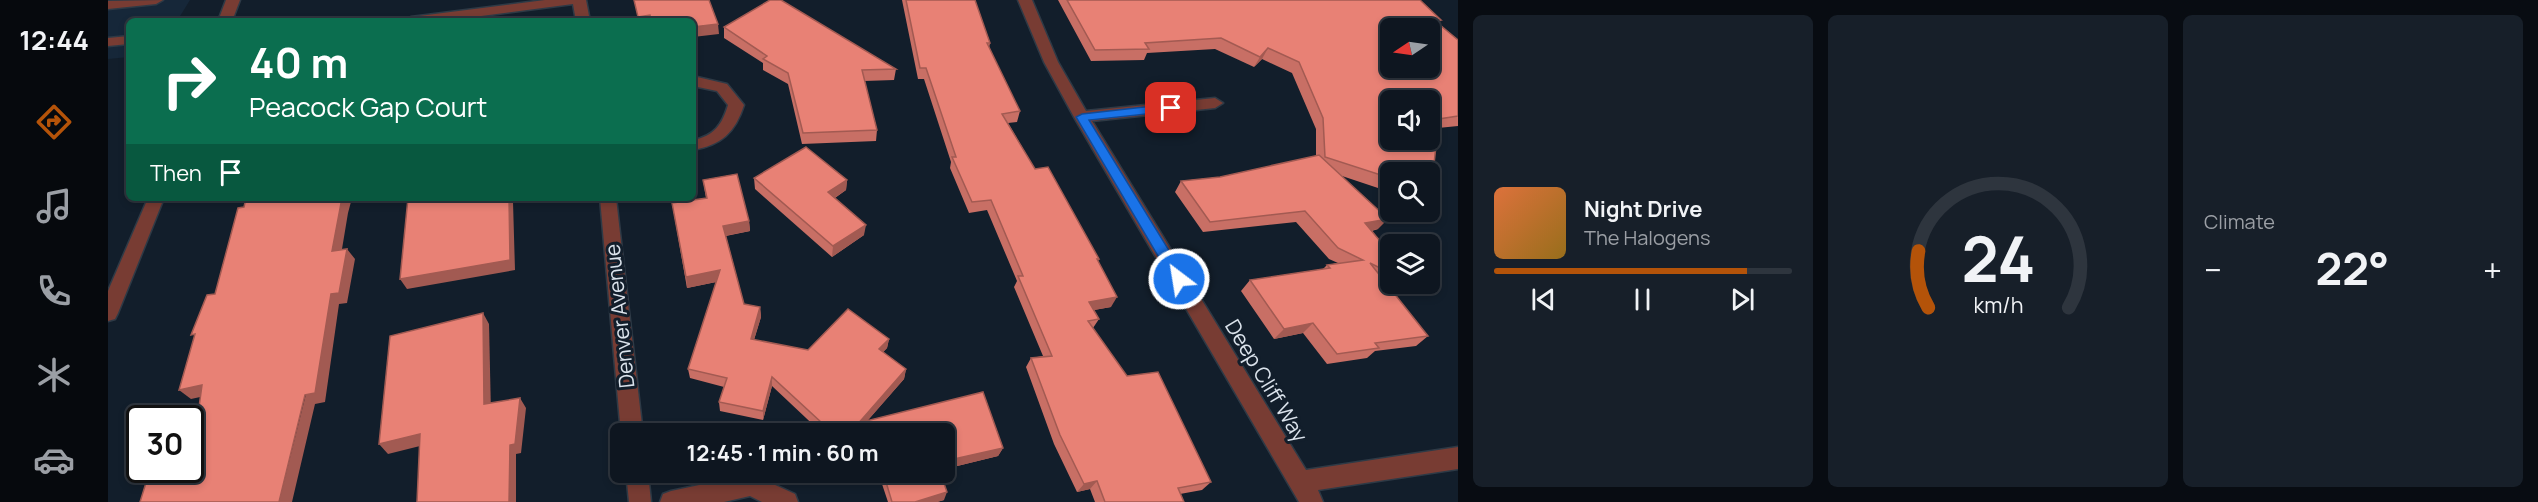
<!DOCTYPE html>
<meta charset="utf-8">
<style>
body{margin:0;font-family:Manrope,sans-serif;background:#171f29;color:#f1f3f6;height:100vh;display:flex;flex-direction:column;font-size:22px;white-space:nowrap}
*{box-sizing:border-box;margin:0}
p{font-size:20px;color:#9b9fa5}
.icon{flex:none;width:33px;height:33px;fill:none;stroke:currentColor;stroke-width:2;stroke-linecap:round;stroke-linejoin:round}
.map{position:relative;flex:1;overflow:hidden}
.side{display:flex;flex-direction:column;gap:15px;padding:15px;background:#080c12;width:1080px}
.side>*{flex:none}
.banner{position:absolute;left:18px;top:18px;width:570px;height:183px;border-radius:9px;box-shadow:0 3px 9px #0003,0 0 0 2px #2e353e;background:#0b6e4f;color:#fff;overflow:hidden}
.needle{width:39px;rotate:257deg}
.tools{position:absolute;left:1272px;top:18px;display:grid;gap:12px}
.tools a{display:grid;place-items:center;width:60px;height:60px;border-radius:9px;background:#0e1620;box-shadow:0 3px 9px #0003,0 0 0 2px #2e353e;font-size:30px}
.speed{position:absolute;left:18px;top:405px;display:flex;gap:12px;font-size:30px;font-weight:700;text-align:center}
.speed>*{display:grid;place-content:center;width:78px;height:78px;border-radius:50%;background:#0e1620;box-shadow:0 3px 9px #0003,0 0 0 2px #2e353e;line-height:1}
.speed .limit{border:3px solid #111;border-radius:9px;background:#fff;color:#111}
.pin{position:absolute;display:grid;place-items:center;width:51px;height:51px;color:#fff;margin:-26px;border-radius:12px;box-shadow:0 3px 9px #0006}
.me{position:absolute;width:66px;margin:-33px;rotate:329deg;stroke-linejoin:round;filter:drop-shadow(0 0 4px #0008)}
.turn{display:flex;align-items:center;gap:21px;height:126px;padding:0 24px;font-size:27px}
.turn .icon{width:78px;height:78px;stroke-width:2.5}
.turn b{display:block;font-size:42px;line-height:51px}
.then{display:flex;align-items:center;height:57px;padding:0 24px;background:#0003;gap:12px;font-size:22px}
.big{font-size:45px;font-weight:700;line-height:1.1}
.side .card{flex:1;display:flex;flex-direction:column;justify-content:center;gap:9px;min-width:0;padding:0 21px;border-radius:9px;background:#171f29}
.side .dial{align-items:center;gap:0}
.dial svg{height:156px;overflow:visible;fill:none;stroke:#2e353e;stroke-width:7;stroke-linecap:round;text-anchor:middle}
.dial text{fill:#f1f3f6;stroke:none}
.song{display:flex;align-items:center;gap:18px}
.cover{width:72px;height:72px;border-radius:9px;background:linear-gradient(135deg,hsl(20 70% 55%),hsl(40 70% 35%))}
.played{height:6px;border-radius:3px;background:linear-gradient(90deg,#b45309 85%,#2e353e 85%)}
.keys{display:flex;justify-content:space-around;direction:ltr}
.heat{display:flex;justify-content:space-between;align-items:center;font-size:33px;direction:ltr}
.side .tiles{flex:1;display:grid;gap:15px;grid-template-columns:repeat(3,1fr)}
.trip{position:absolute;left:502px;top:423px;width:345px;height:60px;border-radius:9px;background:#0e1620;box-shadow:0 3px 9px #0003,0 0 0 2px #2e353e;font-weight:700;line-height:60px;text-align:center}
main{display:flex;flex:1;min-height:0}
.tabs{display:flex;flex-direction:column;width:108px;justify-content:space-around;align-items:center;background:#06090d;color:#9b9fa5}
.tabs .icon{width:42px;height:42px}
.tabs .active{color:#b45309}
.tabs b{font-size:27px;color:#f1f3f6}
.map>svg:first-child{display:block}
</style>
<main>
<nav class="tabs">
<b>12:44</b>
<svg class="icon active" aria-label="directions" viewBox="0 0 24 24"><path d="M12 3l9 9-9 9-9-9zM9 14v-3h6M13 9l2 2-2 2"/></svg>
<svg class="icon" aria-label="music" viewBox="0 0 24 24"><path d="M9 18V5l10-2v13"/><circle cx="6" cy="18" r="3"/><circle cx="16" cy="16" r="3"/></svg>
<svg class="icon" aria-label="phone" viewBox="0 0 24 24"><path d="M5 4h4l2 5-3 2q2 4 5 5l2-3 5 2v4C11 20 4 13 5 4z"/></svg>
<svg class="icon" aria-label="climate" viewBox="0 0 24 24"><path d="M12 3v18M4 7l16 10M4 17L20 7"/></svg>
<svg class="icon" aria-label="car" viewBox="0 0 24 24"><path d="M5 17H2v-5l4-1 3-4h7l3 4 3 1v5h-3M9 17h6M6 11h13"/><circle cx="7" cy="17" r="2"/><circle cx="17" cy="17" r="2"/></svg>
</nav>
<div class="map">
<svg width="1350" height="502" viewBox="0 0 1350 502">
<rect width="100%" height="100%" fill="#121e2b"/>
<path fill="#162739" d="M0 0H82L69 21H21V57L0 59Z"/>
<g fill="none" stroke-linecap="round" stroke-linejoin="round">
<g stroke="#2e3a46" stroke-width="3">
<g id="minor">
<path d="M55 0 48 4 0 9V1Z"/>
<path d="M118 0H132L124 21H110Z"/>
<path d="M437 0H478L482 21H468L465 4 335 21H296L303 17Z"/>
<path d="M910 0H924L950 62 978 111 1107 98 1115 103 1107 108 984 121 1198 470 1350 447V469L1210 490 1215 502H1191L966 117 936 62Z"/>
<path d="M21 36V44L0 46V38Z"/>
<path d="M585 76 619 84 636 105C627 133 613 145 585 150V140C606 136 614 125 620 105L609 91 585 86Z"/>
<path d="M40 198H56L10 313 7 319 0 321V291Z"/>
<path d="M492 198H508L535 434H513Z"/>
<path d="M518 472H540L543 502H521Z"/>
<path d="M643 474 687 494 690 502H654L642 496 616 502H552L555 494 563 491Z"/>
</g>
</g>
<use href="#minor" fill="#783c33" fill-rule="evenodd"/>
</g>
<g fill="#c86f65">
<path d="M794 0H867L882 43 881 48 912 111 909 122 900 123 927 169 991 259 990 261 1003 307 986 310 991 319 985 328 1019 376 1103 482 1094 490 1072 494 1076 502H987L982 489 969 492 946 444 918 367 923 358 935 356 906 287 909 281 879 210 861 213 842 168 843 162 816 79H810Z"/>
<path d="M950 0H1312L1333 20 1330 24 1350 40V126L1330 128 1323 191 1322 193V172H1282V192L1234 176 1270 229 1264 231 1282 253V284H1308L1309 285 1297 295 1281 287 1320 336 1308 346 1267 351 1259 358 1219 364 1195 333 1166 339 1133 291 1142 280 1215 269 1219 265 1230 263 1221 259 1188 222 1095 232 1067 192 1073 181 1112 177 1208 156V129L1184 73 1154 59 1146 67 1107 49 1039 53 1036 60 983 61Z"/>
<path d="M616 27 788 69 786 80 756 81 769 130 768 141 694 144 680 84 655 70V63L616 38Z"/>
<path d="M629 174 641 221 642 231 618 236 636 304 652 307 653 317 646 340 700 350 740 309 781 339 779 348 775 352 798 369 796 379 759 421 875 392 895 448 890 456 837 469V434H757L756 430 758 422 748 434H715L664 386 655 420 612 411 611 402 616 387 582 378 580 369 608 282 579 288 564 203 598 198 595 180Z"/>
<path d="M646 178 739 180 738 190 727 198 756 235 724 257 647 189Z"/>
<path d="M770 472H832L836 500 829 502H780Z"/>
</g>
<g fill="#a25a52">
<path d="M542 15 543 21H531L530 17Z"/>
<path d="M610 24 611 34 585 37V27Z"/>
<path d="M1160 48 1154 59 1146 67 1152 57Z"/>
<path d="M739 180 738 190 719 203 720 192Z"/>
<path d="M234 198H244L240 213 232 261 224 251Z"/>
<path d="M401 198H410V201L405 202 407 270 299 289 292 279Z"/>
<path d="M1280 219 1270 229 1248 234 1257 223Z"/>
<path d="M641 221 642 231 616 236 615 226Z"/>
<path d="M758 225 756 235 724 257 725 246Z"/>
<path d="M239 249 247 259 239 303 231 304 217 402 207 404 184 502H171L223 294Z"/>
<path d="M612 270 613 281 579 288 578 277Z"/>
<path d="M1009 297 1003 307 975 312 981 302Z"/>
<path d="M652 307 653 317 643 349V339Z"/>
<path d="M375 313 381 324 383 414 376 404Z"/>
<path d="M1205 323 1195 333 1166 339 1176 329Z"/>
<path d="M781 339 779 348 769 359 771 349Z"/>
<path d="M798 369 796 379 748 434H741Z"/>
<path d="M664 377V386L655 420V411Z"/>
<path d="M94 385 106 394 83 399 71 390Z"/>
<path d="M412 398 418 408 413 453 408 454V502H401L402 445Z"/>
<path d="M312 434 320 444 280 454 271 444Z"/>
<path d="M895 448 890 456 837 469V461Z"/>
<path d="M989 481 982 489 969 492 976 484Z"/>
<path d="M839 492 836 500 829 502H807Z"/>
</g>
<g fill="#e88175" stroke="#a25a52" stroke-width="1.5" fill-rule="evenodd">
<path d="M526 0H601L610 24 585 27V21H543L542 15 530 17Z"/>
<path d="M662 0H673L788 69 754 70 769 130 695 133 680 73 655 59 659 56 616 27Z"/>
<path d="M798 0H867L882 43H879L912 111 894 114 927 169 940 167 991 259H989L1009 297 981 302 991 319 980 321 1019 376 1050 372 1103 482 1070 488 1076 502H997L989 481 976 484 952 435 923 358 944 356 910 276H915L883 200 864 202 844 157H848L818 68H812Z"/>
<path d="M959 0H1312L1333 20H1326L1350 40V116L1331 119 1323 191H1322V172H1282V178L1217 157 1215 118 1191 62 1160 48 1152 57 1113 38 1037 43 1041 49 987 50ZM1282 28H1322V68H1282ZM1282 100H1322V140H1282Z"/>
<path d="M698 147 739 180 720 192 758 225 725 246 646 178Z"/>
<path d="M1211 155 1280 219 1257 223 1282 253V273L1262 263 1320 336 1267 343 1271 348 1229 354 1205 323 1176 329 1142 280 1222 268 1219 265 1255 260 1230 248 1197 211 1102 222 1073 181 1112 177Z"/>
<path d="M629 174 641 221 615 226 636 304 652 307 643 339 700 350 740 309 781 339 771 349 798 369 741 434H726L664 377 655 411 611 402 619 378 580 369 612 270 578 277 564 203 599 198 595 180Z"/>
<path d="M138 198H234L224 251 239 249 231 293 223 294 207 393 197 395 171 502H32L42 470H82V459H84L94 385 71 390 87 334 83 335 99 295 107 294 130 208 136 207Z"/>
<path d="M300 198H401L402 260 292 279Z"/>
<path d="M375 313 376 404 412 398 407 444 402 445 401 502H309L312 434 271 444 282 336Z"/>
<path d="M875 392 895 448 837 461V434H762L758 421Z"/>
<path d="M775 472H832L839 492 807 502H784Z"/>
</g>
<path fill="#1a73e8" stroke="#114b97" stroke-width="1.5" d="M1063 104 1067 105V111L981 120 1076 275 1078 279 1076 283H1066L968 117 974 114Z"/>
<g text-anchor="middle" stroke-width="6" stroke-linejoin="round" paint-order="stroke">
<g font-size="21" fill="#dbe3ec" stroke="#121e2b">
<text transform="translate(512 316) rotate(-96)" y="7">Denver Avenue</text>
<text transform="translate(1158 381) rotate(59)" y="7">Deep Cliff Way</text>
</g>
</g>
</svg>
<div class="tools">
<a><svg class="needle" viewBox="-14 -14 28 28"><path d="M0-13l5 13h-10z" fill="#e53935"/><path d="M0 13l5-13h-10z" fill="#9b9fa5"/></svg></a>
<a><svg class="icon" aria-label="sound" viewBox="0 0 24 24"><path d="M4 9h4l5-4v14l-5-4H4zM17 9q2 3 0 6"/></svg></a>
<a><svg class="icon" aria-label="search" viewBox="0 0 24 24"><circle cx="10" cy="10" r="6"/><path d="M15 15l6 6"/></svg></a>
<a><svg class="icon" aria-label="layers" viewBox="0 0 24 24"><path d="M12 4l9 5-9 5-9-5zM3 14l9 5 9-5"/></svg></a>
</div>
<div class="speed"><div class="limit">30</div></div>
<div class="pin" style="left:1063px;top:108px;background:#d93025"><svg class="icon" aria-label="arrive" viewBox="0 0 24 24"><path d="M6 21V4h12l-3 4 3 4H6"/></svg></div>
<svg class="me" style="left:1071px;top:279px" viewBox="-20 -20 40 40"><circle r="17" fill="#1a73e8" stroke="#fff" stroke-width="3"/><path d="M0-11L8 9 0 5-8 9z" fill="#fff"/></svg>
<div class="trip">12:45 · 1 min · 60 m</div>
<div class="banner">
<div class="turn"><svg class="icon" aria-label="right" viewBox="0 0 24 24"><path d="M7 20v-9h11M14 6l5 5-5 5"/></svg><div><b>40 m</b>Peacock Gap Court</div></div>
<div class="then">Then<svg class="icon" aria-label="arrive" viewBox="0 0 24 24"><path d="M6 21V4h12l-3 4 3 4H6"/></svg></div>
</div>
</div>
<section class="side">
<div class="tiles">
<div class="card">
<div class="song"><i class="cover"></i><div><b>Night Drive</b><p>The Halogens</p></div></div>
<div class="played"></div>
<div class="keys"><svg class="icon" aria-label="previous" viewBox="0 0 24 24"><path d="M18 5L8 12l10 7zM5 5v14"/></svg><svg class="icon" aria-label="pause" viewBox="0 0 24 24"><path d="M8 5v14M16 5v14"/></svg><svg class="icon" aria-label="next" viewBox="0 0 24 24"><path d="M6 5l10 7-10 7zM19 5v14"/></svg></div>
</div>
<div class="card dial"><svg viewBox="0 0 100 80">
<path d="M14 69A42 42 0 1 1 86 69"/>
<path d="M14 69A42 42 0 0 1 9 40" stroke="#b45309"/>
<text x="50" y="56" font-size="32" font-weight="700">24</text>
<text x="50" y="72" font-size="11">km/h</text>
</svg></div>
<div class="card"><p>Climate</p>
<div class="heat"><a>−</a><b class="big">22°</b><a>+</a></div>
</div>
</div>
</section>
</main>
